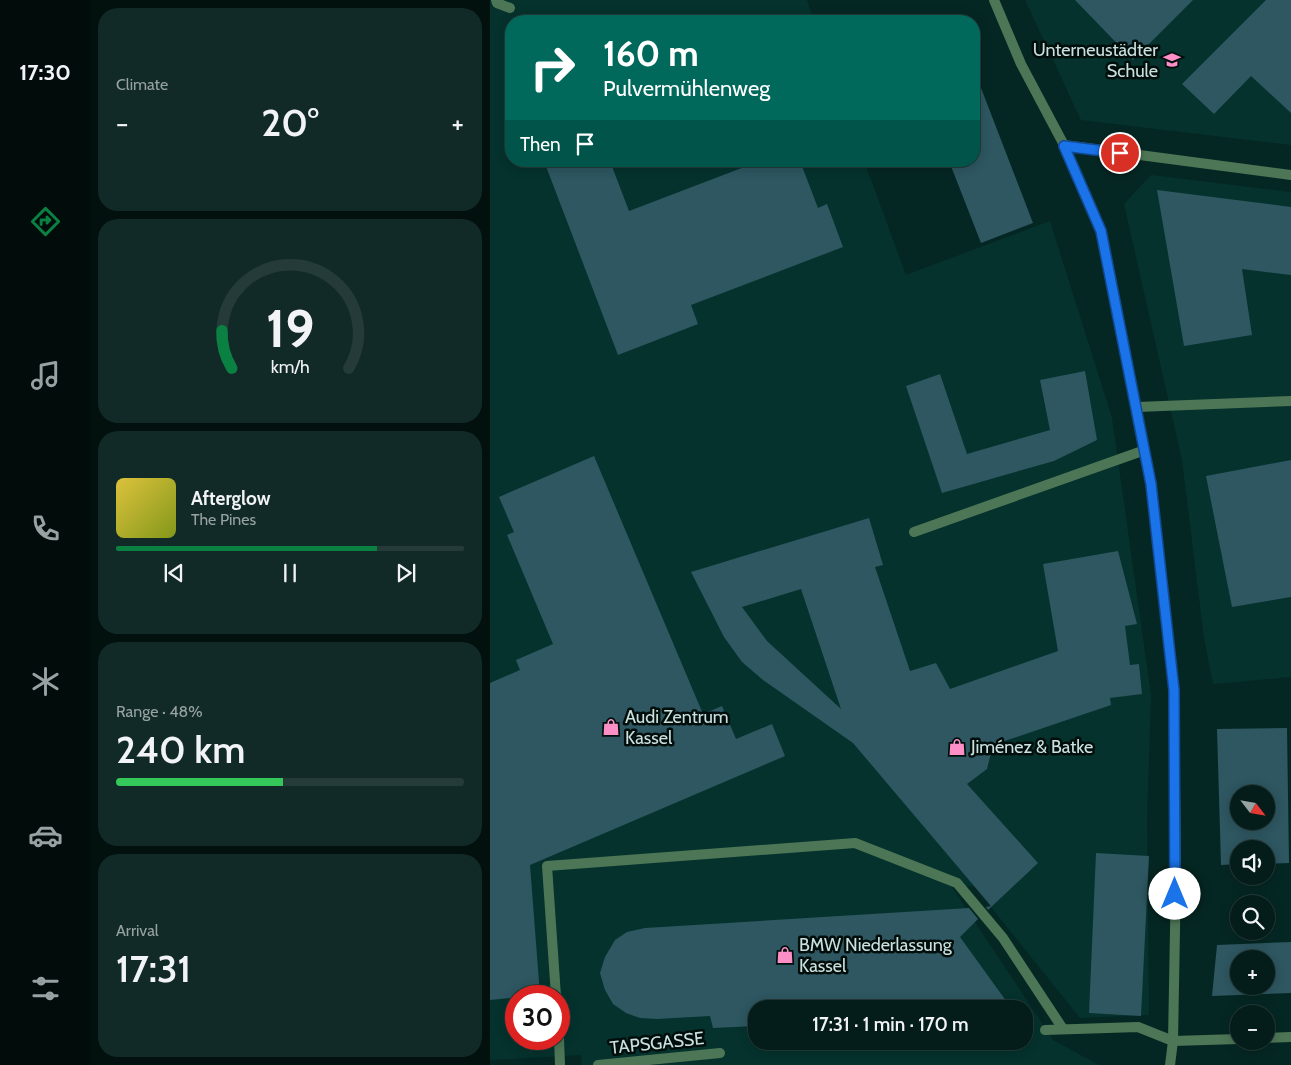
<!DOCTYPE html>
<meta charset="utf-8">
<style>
body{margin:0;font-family:Cabin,sans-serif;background:#122a27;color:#f1f3f6;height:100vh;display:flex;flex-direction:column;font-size:19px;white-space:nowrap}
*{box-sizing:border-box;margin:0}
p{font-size:16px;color:#97a2a2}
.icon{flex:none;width:28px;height:28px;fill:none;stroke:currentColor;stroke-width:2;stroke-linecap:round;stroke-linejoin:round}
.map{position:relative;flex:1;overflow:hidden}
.panel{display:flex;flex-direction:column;gap:8px;padding:8px;background:#02100e;width:400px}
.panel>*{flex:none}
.banner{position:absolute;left:15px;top:15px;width:475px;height:152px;border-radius:20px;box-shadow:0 2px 12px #0003,0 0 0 1px #253b39;background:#00695c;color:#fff;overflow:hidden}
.needle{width:32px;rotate:121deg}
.tools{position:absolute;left:740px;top:785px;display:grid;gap:10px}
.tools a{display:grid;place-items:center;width:45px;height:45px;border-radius:50%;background:#041d1a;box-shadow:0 2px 12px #0003,0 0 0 1px #253b39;font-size:25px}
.speed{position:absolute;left:15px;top:985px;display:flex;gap:10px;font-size:25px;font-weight:700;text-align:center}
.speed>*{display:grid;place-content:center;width:65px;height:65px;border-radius:50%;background:#041d1a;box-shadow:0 2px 12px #0003,0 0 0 1px #253b39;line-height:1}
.speed .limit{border:8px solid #d22;background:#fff;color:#111}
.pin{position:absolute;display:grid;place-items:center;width:42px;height:42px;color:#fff;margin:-21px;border:2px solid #fff;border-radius:50%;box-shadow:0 1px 5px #0007}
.me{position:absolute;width:55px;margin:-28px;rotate:0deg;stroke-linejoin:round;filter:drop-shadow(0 0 4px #0008)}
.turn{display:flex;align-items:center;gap:18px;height:105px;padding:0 15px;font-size:22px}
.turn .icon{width:65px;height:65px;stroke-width:2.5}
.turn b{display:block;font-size:35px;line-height:42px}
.then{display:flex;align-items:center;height:48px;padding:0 15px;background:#0003;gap:10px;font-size:19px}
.big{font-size:38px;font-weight:600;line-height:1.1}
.panel .tile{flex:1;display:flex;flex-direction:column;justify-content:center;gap:8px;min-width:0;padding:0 18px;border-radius:20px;background:#122a27}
.panel .dial{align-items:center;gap:0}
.dial svg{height:130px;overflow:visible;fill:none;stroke:#253b39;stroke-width:7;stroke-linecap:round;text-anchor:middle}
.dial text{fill:#f1f3f6;stroke:none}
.song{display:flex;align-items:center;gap:15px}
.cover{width:60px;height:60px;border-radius:8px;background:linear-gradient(135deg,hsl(50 70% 55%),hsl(70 70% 35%))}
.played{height:5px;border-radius:2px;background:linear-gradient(90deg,#0b8043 75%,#253b39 75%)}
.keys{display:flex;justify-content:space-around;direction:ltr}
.heat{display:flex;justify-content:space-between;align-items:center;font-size:28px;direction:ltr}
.charge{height:8px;border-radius:4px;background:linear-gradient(90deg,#34c759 48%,#253b39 0)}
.trip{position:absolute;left:258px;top:1000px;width:285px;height:50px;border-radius:20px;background:#041d1a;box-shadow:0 2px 12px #0003,0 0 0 1px #253b39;font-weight:600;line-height:50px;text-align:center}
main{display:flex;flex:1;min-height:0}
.tabs{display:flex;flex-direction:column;width:90px;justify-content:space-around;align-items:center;background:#020c0a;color:#97a2a2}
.tabs .icon{width:35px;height:35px}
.tabs .on{color:#0b8043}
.tabs b{font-size:22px;color:#f1f3f6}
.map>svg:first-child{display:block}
</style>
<main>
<nav class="tabs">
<b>17:30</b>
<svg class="icon on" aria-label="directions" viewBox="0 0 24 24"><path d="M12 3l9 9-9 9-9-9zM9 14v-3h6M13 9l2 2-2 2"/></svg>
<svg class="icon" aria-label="music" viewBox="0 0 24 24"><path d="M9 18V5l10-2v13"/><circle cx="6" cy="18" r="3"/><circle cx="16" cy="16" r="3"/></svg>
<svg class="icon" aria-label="phone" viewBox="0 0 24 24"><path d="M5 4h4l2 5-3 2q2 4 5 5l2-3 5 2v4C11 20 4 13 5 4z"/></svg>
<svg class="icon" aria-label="climate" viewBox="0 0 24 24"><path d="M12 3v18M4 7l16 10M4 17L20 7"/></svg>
<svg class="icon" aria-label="car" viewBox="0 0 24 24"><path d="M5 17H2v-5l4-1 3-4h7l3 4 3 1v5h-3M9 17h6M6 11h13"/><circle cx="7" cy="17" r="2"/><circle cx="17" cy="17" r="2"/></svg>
<svg class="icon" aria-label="filters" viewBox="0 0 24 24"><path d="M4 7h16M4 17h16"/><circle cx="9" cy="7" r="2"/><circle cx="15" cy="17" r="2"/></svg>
</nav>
<section class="panel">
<div class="tile"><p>Climate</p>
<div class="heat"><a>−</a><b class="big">20°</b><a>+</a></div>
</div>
<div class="tile dial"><svg viewBox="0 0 100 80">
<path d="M14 69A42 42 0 1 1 86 69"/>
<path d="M14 69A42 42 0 0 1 8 46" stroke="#0b8043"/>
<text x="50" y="56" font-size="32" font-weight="700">19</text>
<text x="50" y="72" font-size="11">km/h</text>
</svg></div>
<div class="tile">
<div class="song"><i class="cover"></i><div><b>Afterglow</b><p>The Pines</p></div></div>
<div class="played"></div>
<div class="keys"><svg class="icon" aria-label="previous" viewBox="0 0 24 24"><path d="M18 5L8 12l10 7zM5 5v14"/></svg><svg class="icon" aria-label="pause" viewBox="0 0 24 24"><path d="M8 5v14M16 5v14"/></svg><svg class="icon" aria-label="next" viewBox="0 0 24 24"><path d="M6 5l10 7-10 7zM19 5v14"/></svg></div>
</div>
<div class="tile"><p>Range · 48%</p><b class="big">240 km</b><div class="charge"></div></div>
<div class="tile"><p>Arrival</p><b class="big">17:31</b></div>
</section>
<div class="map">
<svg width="801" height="1065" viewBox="0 0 801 1065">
<rect width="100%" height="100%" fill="#052723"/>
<g fill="#05322d" fill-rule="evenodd">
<path d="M0 0H317L324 21H21V161H374L416 275 560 221 622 418 661 695 657 820 659 1015 590 1018 484 886 462 887 563 1040 609 1065H92L91 1055 0 1060ZM26 996H69V1039H26ZM266 1009H534V1041H266Z"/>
<path d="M535 0H801V145L591 120Z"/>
<path d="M661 175 801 192V677L723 684 714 638 692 460 634 204Z"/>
</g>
<g fill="#2e5761" fill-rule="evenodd">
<path d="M585 0H703L643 60Z"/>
<path d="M776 0H801V113L761 76 724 114 692 84Z"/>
<path d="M484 75H486L543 223 491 243 459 161H484Z"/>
<path d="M54 161H120L139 211 270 161H310L328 208 337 204 353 247 201 305 208 324 128 355Z"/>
<path d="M667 190 801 207V275L752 269 762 335 694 346Z"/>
<path d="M595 371 607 440 564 461 452 493 416 386 450 374 477 454 560 430 550 380Z"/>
<path d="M104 456 213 714 232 706 246 739 282 724 295 756 40 865 50 995 0 1000V683L30 670 26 660 63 644 17 535 24 532 9 497Z"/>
<path d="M801 460V597L742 607 716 476Z"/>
<path d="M379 518 393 565 385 567 420 671 446 663 460 689 568 651 553 564 628 551 647 624 635 626 640 665 649 664 652 694 620 698 621 705 503 745 497 769 477 784 548 863 498 910 496 907 501 906 363 743 273 680 252 662 234 637 201 572ZM311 589 351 709 277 641 252 607Z"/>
<path d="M797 728 799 863 776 864V849H749V864L731 865 727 729ZM749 794H776V821H749Z"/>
<path d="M606 853 659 856 651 1016 599 1013Z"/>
<path d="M479 908 488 919 470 937 522 1009H266V1026L223 1028 220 1016 167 1019 150 1018 136 1013 123 1004 115 990 110 973 115 957 125 940 137 932 155 928Z"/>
<path d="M801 942V993L722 996 727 945ZM749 959H776V986H749Z"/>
</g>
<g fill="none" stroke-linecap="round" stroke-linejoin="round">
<g stroke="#4d7656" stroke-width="10">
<path d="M6 0 7 3 20 8"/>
<path d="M647 407 801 401"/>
<path d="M424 532 655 450"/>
<path d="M66 996 57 866 365 843 467 883 513 938 573 1029"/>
<path d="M69 1039 70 1065"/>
</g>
<g stroke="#4d7656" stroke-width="10">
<path d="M504 0 531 64 574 145 611 231 661 484 684 690 686 875 683 1041 680 1065"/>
<path d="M574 145 801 175"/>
<path d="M555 1030 648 1027 683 1041 749 1039"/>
<path d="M776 1038 801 1037"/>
<path d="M108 1065 230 1053"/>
</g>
</g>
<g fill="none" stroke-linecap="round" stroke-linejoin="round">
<g stroke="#114b97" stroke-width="12">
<path id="route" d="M630 153 574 146 611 231 661 484 684 690 685 894"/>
</g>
<use href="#route" stroke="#1a73e8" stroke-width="9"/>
</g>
<defs>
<g id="school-bare" transform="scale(1.35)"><path d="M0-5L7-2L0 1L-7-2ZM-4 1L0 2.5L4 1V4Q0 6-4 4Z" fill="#fb8fc6" stroke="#010e0c" stroke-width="2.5" paint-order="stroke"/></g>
<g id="shop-bare" transform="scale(1.35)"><path d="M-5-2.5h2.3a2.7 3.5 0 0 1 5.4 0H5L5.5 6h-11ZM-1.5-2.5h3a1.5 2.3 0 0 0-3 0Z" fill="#fb8fc6" stroke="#010e0c" stroke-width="2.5" paint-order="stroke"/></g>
</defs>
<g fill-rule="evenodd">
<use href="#school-bare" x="682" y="60"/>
<use href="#shop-bare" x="121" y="727"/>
<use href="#shop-bare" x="467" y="747"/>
<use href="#shop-bare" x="295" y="955"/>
</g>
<g text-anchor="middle" stroke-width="5" stroke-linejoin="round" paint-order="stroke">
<g font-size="18" fill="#cae1dd" stroke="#010e0c" text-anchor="start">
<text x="668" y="56" text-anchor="end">Unterneustädter<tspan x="668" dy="21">Schule</tspan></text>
<text x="135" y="723">Audi Zentrum<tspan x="135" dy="21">Kassel</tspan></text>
<text x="481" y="753">Jiménez &amp; Batke</text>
<text x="309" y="951">BMW Niederlassung<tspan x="309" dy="21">Kassel</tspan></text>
</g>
<g font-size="18" fill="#cae1dd" stroke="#010e0c">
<text transform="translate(167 1043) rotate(-6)" y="6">TAPSGASSE</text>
</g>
</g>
</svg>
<div class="tools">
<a><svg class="needle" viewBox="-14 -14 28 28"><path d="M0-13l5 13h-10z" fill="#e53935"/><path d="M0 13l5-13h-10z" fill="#97a2a2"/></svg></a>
<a><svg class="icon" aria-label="sound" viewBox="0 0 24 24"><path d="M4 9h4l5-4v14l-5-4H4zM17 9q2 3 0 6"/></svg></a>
<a><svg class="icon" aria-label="search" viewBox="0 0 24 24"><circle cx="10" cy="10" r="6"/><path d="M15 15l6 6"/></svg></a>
<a>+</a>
<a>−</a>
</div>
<div class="speed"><div class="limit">30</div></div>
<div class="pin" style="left:630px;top:153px;background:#d93025"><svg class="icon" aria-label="arrive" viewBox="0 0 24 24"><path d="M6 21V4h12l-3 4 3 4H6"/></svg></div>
<svg class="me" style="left:685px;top:894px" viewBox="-20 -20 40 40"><circle r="19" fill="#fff"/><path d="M0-13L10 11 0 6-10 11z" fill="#1a73e8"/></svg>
<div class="trip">17:31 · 1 min · 170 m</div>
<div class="banner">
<div class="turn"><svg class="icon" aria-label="right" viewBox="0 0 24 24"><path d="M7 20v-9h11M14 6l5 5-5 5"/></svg><div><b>160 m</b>Pulvermühlenweg</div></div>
<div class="then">Then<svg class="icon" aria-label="arrive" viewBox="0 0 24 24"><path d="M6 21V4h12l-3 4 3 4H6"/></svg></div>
</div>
</div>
</main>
